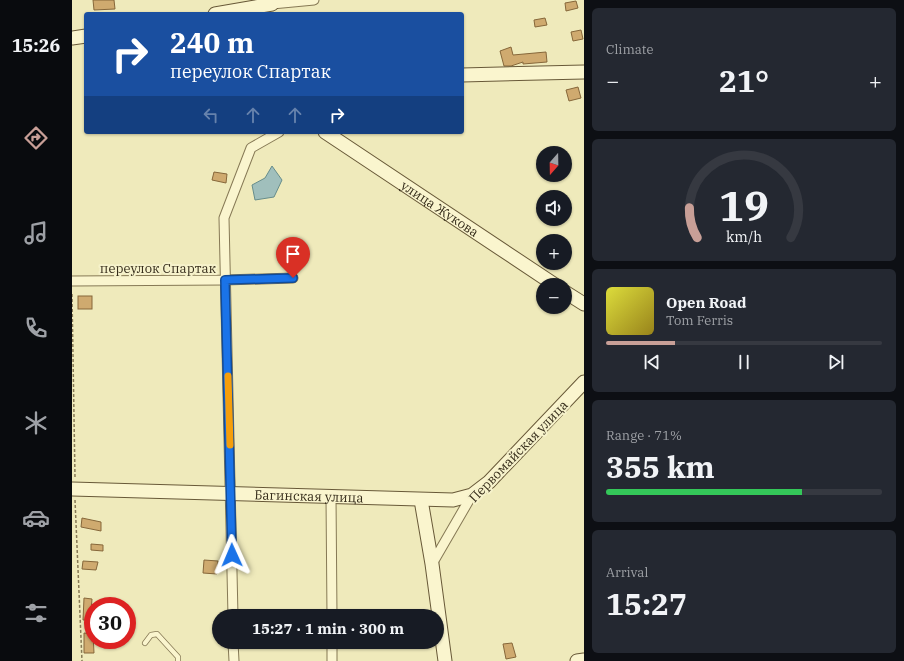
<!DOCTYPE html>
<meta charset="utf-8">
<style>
body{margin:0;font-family:"IBM Plex Serif",serif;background:#242831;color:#f1f3f6;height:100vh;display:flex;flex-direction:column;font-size:15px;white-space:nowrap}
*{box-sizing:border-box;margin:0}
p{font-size:13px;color:#9ea1a6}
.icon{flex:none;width:22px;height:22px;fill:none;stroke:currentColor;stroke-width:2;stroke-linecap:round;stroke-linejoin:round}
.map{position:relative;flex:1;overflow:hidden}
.sheet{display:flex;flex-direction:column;gap:8px;padding:8px;background:#0d0f14;width:320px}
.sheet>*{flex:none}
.top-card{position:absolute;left:12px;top:12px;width:380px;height:122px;border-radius:4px;box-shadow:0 1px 3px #0004;background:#1a4fa0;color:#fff;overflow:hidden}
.needle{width:26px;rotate:200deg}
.fabs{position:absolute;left:464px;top:146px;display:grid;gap:8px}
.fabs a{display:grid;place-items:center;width:36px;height:36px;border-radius:50%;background:#171b24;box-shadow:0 1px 3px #0004;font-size:20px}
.speed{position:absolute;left:12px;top:597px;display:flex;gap:8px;font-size:20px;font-weight:700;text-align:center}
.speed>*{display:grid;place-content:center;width:52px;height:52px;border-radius:50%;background:#171b24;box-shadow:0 1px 3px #0004;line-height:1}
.speed .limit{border:6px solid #d22;background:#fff;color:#111}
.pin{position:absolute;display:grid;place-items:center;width:34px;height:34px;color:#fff;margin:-41px -17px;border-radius:50% 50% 50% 0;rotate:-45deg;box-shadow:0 0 4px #0007}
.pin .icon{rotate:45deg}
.me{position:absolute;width:44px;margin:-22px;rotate:359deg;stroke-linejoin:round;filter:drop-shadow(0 0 3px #0008)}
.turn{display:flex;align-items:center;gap:14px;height:84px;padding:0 20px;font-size:18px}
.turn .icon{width:52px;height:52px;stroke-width:2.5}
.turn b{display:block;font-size:28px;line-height:34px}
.lanes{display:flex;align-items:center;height:38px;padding:0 20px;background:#0003;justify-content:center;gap:20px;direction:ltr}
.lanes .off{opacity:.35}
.big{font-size:30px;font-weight:700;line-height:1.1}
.sheet .tile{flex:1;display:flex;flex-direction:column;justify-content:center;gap:6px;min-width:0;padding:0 14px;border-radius:6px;background:#242831}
.sheet .dial{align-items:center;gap:0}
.dial svg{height:104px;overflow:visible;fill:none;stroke:#363941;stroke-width:7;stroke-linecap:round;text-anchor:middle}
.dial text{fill:#f1f3f6;stroke:none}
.song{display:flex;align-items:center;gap:12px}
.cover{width:48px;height:48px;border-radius:6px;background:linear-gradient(135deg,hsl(60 70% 55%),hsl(50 70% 35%))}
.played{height:4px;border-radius:2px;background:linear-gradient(90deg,#c89f97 25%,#363941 25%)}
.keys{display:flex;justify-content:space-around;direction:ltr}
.heat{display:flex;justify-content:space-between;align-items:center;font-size:22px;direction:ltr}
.charge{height:6px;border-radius:3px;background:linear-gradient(90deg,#34c759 71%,#363941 0)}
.trip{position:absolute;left:140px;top:609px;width:232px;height:40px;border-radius:20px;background:#171b24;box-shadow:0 1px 3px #0004;font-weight:700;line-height:40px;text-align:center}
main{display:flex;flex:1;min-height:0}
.tab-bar{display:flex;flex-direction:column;width:72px;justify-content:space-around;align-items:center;background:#090b0e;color:#9ea1a6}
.tab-bar .icon{width:28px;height:28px}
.tab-bar .selected{color:#c89f97}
.tab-bar b{font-size:18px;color:#f1f3f6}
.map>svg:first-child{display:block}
</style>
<main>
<nav class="tab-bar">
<b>15:26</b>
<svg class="icon selected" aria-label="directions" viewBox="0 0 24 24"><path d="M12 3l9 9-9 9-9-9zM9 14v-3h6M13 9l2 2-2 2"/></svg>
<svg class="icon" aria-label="music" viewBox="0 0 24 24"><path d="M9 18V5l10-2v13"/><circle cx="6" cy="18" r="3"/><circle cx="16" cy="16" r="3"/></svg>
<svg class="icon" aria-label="phone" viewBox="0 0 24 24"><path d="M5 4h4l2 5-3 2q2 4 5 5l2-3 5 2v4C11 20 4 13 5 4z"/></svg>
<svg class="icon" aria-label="climate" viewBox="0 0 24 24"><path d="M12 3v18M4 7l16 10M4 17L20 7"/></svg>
<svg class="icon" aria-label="car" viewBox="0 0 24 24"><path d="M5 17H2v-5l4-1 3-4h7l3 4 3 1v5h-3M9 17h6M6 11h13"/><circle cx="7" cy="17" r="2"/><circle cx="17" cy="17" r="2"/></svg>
<svg class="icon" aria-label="filters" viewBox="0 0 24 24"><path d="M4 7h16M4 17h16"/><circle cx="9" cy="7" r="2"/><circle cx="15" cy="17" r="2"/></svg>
</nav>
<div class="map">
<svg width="512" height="661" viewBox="0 0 512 661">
<rect width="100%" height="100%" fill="#efeabb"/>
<path fill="#a0bfbc" stroke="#678d8b" d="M200 166 210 180 202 197 183 200 180 185 193 178Z"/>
<g fill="#cfaa6f" stroke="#86673a">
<path d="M21 0H42L43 9 22 10Z"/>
<path d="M504 1 506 8 494 11 493 3Z"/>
<path d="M473 18 475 25 463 27 462 20Z"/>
<path d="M509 30 511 39 501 41 499 32Z"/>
<path d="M439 47 441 55 474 52 475 62 451 64V62L439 66H432L428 51Z"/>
<path d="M506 87 509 98 497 101 494 90Z"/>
<path d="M142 172 155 174 154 183 140 180Z"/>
<rect x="6" y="296" width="14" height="13"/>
<path d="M10 518 29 522V531L9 527Z"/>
<path d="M19 544 31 545V551L19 550Z"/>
<path d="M132 560 146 561 145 574 131 573Z"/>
<path d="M11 561 26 562 24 570 10 569Z"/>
<path d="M12 598 20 599 19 612H21V620H11Z"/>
<path d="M12 633 21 634 22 653H12Z"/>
<path d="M440 643 444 657 434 659 431 644Z"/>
</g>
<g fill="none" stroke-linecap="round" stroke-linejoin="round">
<g stroke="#867955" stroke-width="6">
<path id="lane" d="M73 643 79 635 85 634 106 657V661"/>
</g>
<g stroke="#867955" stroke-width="11">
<g id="street">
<path d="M200 4 242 0"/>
<path d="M0 281 153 280 221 278"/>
<path d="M259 497 260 616"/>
<path d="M360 564 400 495"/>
<path d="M161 616 152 218 179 148 207 132"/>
<path d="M161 642 162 661"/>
<path d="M260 642V661"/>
</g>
</g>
<g stroke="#685938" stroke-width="15">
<g id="secondary">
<path d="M143 14 200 4"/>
<path d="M0 38 14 36"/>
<path d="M390 75 512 72"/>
<path id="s1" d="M253 132 483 285"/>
<path d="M493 292 512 304"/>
<path id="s2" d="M0 489 381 500 400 495 417 482 512 382"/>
<path d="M349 500 360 564 373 661"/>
<path d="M505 661 512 660"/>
</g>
</g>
<g stroke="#867955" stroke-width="1.5" stroke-dasharray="3 2" stroke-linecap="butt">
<path d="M0 294 3 478"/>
<path d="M3 500 10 661"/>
</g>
<use href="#lane" stroke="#faf5ce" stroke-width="4.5"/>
<use href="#street" stroke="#faf5ce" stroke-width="9"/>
<use href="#secondary" stroke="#faf5ce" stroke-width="13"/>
</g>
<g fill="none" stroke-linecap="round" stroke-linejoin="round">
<g stroke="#114b97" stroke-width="10">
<path id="route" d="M160 555 153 280 221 278"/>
</g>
<use href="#route" stroke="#1a73e8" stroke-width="7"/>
<path stroke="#f59e0b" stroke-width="7" d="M156 376 158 445"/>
</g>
<g text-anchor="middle" stroke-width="4" stroke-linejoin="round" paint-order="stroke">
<g font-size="13" fill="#352c1a" stroke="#f6f2cb">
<text dy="5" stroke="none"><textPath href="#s1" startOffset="138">улица Жукова</textPath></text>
<text x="86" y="273">переулок Спартак</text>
<text transform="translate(446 451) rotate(-46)" y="5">Первомайская улица</text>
<text dy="5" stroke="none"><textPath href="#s2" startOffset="237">Багинская улица</textPath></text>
</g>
</g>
</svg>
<div class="fabs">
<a><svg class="needle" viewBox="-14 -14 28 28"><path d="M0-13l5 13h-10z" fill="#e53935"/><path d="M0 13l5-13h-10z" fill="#9ea1a6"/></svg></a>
<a><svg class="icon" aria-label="sound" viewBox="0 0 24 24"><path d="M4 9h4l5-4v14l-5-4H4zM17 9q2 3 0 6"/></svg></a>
<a>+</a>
<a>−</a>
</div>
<div class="speed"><div class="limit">30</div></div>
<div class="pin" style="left:221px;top:278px;background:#d93025"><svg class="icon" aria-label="arrive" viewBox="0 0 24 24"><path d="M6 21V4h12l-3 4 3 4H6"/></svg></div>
<svg class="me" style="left:160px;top:555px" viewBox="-20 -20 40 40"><path d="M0-17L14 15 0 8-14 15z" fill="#1a73e8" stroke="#fff" stroke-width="4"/></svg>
<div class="trip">15:27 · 1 min · 300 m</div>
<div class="top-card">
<div class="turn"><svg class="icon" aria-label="right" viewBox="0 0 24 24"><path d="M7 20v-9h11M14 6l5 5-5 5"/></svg><div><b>240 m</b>переулок Спартак</div></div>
<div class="lanes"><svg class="icon off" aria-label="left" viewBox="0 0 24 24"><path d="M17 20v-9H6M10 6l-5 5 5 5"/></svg><svg class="icon off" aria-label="ahead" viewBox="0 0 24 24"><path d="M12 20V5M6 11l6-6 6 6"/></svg><svg class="icon off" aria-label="ahead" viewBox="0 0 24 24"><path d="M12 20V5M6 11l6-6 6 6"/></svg><svg class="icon" aria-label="right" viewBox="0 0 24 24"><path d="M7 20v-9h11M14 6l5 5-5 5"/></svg></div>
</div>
</div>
<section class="sheet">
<div class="tile"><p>Climate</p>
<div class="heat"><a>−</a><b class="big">21°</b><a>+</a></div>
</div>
<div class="tile dial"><svg viewBox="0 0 100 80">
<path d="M14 69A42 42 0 1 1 86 69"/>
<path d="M14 69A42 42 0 0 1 8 46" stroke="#c89f97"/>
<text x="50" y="56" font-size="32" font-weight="700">19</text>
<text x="50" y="72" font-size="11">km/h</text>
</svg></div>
<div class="tile">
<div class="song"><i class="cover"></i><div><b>Open Road</b><p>Tom Ferris</p></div></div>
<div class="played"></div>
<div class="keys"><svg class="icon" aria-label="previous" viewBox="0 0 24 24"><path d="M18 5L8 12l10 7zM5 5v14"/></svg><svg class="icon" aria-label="pause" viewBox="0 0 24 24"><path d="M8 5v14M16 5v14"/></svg><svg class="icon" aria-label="next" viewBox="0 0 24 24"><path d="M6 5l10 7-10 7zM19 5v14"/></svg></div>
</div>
<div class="tile"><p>Range · 71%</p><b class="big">355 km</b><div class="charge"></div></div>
<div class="tile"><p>Arrival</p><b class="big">15:27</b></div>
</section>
</main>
